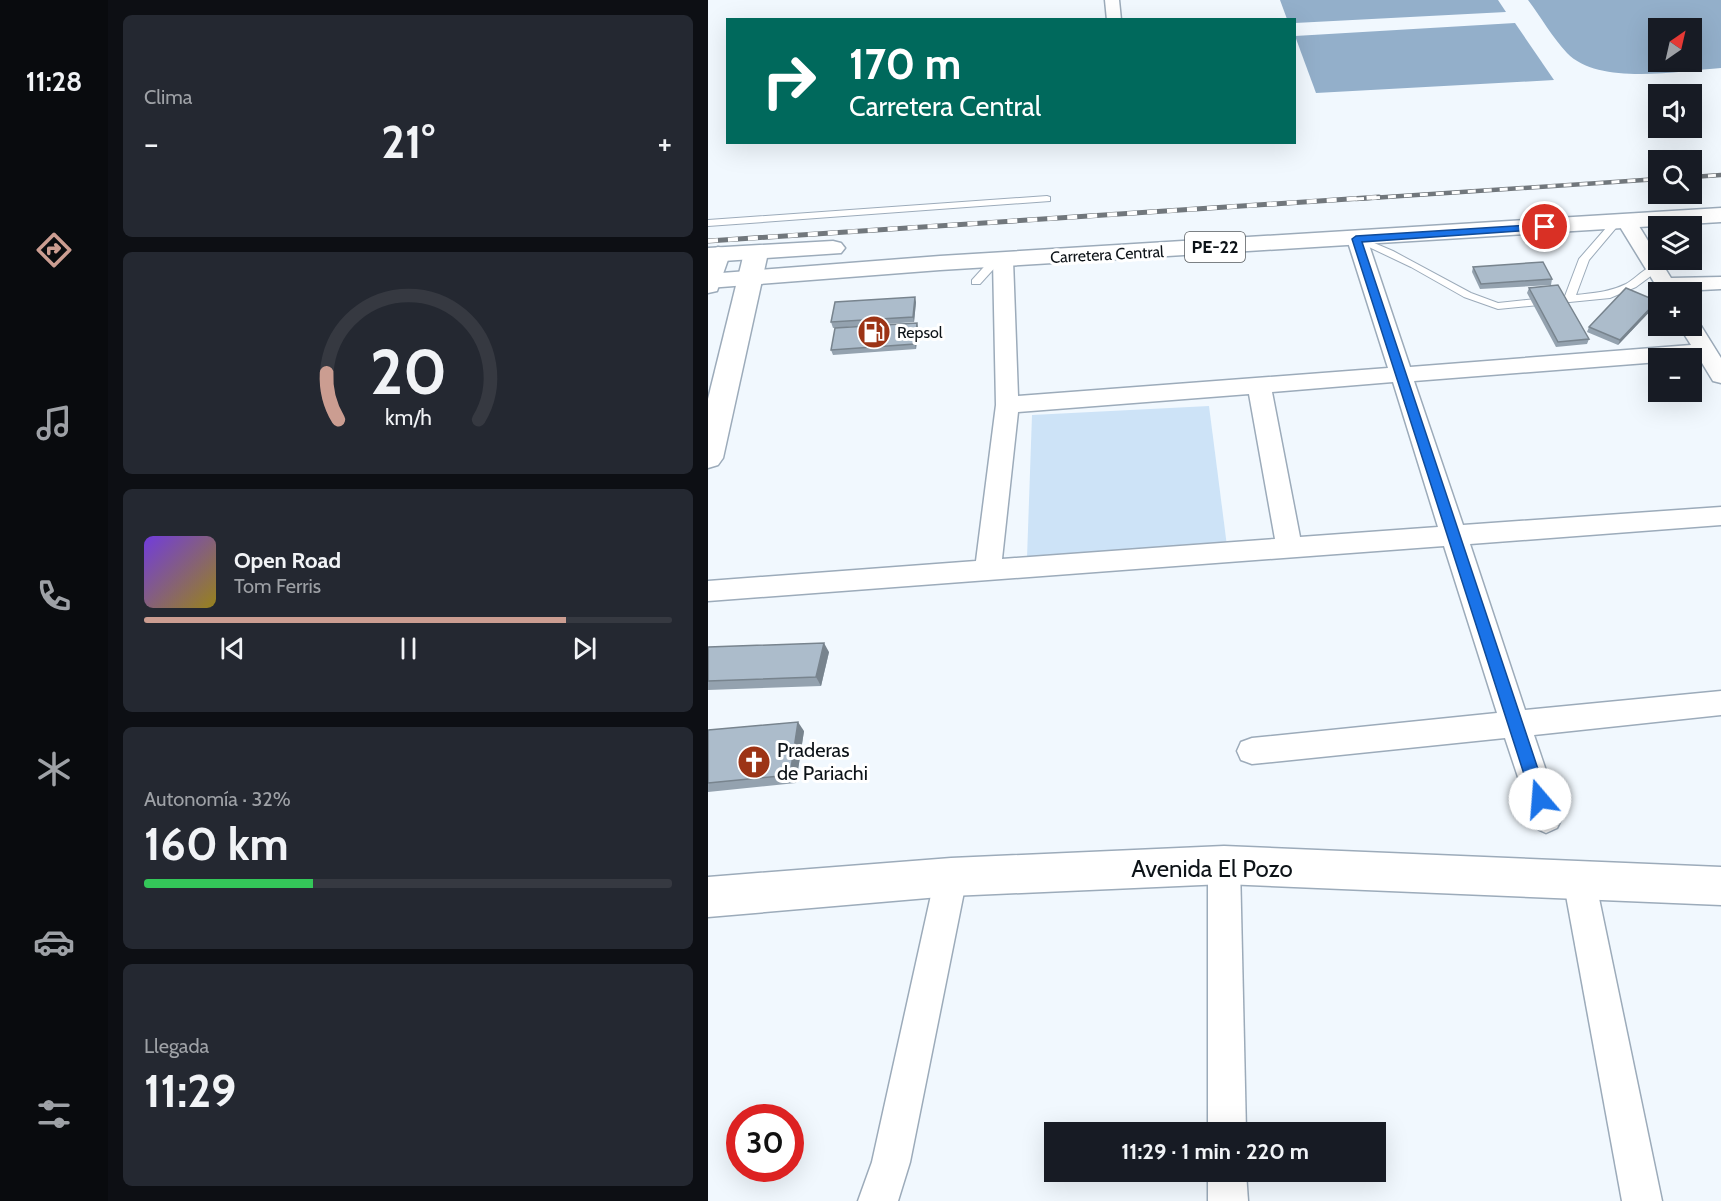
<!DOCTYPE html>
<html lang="es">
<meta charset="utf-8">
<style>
body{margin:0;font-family:Cabin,sans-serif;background:#242831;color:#f1f3f6;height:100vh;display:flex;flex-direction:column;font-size:22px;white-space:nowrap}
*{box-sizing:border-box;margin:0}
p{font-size:20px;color:#9ea1a6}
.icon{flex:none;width:33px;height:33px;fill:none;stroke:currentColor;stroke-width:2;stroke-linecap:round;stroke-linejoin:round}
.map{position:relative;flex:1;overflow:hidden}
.panel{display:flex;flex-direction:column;gap:15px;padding:15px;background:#0d0f14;width:600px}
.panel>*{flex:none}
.banner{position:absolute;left:18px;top:18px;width:570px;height:126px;border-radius:0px;box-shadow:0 6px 24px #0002;background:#00695c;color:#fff;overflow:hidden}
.needle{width:39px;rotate:34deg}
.controls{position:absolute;left:940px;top:18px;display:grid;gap:12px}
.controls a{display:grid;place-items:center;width:54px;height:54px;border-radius:0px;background:#171b24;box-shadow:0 6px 24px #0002;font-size:30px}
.speed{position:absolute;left:18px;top:1104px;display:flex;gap:12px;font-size:30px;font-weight:700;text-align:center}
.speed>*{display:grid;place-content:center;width:78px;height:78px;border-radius:50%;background:#171b24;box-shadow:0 6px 24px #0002;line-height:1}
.speed .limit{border:9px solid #d22;background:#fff;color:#111}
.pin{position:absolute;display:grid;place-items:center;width:51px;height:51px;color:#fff;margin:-26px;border:3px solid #fff;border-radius:50%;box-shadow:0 2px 6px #0007}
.me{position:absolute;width:66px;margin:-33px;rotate:342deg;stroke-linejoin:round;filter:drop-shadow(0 0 4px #0008)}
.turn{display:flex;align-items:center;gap:21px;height:126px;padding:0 24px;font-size:27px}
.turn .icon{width:78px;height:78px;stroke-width:2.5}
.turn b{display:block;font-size:42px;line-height:51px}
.big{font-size:45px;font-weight:800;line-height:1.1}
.panel .tile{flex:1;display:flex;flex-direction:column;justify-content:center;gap:9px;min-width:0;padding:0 21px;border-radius:9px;background:#242831}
.panel .dial{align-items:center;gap:0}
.dial svg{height:156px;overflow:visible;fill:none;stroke:#363941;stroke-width:7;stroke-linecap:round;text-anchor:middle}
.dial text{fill:#f1f3f6;stroke:none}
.song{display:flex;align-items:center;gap:18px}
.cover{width:72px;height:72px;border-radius:9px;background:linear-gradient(135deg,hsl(260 70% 55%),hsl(50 70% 35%))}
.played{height:6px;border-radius:3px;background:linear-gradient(90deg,#cb9d91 80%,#363941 80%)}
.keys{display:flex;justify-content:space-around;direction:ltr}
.heat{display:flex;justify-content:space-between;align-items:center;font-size:33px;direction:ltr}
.charge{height:9px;border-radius:4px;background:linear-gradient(90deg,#34c759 32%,#363941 0)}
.trip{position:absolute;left:336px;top:1122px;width:342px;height:60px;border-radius:0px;background:#171b24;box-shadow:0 6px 24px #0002;font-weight:800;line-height:60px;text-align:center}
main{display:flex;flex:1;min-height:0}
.dock{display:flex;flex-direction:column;width:108px;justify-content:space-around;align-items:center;background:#090b0e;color:#9ea1a6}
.dock .icon{width:42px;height:42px}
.dock .on{color:#cb9d91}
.dock b{font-size:27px;color:#f1f3f6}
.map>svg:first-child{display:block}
</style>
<main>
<nav class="dock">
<b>11:28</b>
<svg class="icon on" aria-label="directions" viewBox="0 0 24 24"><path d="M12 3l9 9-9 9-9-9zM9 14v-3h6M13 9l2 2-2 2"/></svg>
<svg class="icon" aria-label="music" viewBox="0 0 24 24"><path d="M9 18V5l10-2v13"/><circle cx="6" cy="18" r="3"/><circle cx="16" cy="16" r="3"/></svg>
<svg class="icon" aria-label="phone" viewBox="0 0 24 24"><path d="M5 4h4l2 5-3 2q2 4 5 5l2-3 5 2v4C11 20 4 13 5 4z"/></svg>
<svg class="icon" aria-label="climate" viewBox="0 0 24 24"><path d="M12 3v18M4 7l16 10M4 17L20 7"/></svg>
<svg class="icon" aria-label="car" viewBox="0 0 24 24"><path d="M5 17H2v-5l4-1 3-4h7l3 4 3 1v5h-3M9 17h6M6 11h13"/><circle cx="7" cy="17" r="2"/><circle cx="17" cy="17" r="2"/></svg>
<svg class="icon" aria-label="filters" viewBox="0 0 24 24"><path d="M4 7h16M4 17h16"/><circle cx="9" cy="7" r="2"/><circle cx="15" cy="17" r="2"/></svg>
</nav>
<section class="panel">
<div class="tile"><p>Clima</p>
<div class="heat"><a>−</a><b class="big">21°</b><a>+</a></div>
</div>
<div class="tile dial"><svg viewBox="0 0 100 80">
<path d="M14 69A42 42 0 1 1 86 69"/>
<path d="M14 69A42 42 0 0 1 8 45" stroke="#cb9d91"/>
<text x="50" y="56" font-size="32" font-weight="700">20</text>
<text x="50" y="72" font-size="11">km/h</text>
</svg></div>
<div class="tile">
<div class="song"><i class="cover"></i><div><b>Open Road</b><p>Tom Ferris</p></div></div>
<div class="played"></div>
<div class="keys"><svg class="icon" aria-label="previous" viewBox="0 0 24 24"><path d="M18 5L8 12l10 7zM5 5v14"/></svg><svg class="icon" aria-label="pause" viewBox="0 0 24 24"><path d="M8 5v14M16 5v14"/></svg><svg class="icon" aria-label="next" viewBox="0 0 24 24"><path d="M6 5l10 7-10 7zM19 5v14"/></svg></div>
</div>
<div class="tile"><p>Autonomía · 32%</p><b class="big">160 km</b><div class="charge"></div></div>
<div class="tile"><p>Llegada</p><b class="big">11:29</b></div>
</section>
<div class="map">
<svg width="1013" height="1201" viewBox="0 0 1013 1201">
<rect width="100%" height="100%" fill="#f1f8fe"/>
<path fill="#cde3f7" d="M501 406 519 546 319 558 324 415Z"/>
<g fill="#93afca" fill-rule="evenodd">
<path d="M572 0H790L798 12 587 23 586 20 579 19Z"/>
<path d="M820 0H1013V68C971 71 891 86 859 53 844 37 833 17 820 0ZM951 28H984V62H951Z"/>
<path d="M807 23 846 80 608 93 587 36Z"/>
</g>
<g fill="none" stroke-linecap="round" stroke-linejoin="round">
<g stroke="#9cabba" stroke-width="2">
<g id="lane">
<path d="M339 196 342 197V201L0 226V220Z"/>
<path d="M905 220 913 222 881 260 868 295C886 293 902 292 918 284 929 278 939 264 951 266V270L928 287 902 298 790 309 756 297 703 267 644 239 652 237 685 251 763 293 790 303 857 296 871 259Z"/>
<path d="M288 257 293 260 292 262 272 284H264V280L284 258Z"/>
</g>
</g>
<g stroke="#9cabba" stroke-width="3">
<g id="street">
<path d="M397 0H411L413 20H399Z"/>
<path d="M919 216 926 218 963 278 1013 277V289L952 292 909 222 912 218Z"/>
<path d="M649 233 656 235 659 239 702 367 983 345 971 326H984V320L990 321 1013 358V383L1005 381 991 358H951V362L706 381 755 525 1013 507V525L762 544 817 710 1013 691V715L826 735 854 818 849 828 838 833 827 828 797 738 544 764 533 760 529 751 533 742 544 738 789 713 736 546 0 601V581L268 561 288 405 285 260 288 256H302L305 260 310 396 680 368 639 239 642 235ZM685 382 730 527 592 537 564 392ZM541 394 567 539 294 559 310 412Z"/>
<path d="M516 850 527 854 532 865 538 1132H500V865L505 854Z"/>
<path d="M243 861 255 866 259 877 202 1162 190 1201H150L164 1162 227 877 231 866Z"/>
<path d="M871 863 883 868 887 879 954 1201H914L855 879 859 868Z"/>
<path d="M500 1172H538L540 1201H500Z"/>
</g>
</g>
<g stroke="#9cabba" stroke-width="3">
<g id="secondary">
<path d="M48 246 57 248 60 253 15 458 10 465 0 468V399L36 253 39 248Z"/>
<path d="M10 247 19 249 22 254 9 291 0 293V251Z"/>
<path d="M516 846 1013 867V905L516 884 243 896 0 917V877L243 858Z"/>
</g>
</g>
<g stroke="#9cabba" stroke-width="3">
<g id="highway">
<path d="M1013 208V222L232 270 0 288V274L232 256Z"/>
<path d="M125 241 133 243 137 248 133 253 0 262V248Z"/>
</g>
</g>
<use href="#lane" fill="#fff" fill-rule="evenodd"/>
<use href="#street" fill="#fff" fill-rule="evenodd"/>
<use href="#secondary" fill="#fff" fill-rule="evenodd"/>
<use href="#highway" fill="#fff" fill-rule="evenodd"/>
<g stroke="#71777c" stroke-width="4.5">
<g id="rail-far1">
<path d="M984 177 1013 175"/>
<path d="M648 199 951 179"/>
</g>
</g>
<g stroke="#71777c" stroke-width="5">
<path id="rail" d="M0 241 671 197"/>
</g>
<use href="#rail-far1" stroke="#fff" stroke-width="3" stroke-dasharray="8" stroke-linecap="butt"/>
<use href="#rail" stroke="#fff" stroke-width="4" stroke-dasharray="10" stroke-linecap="butt"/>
</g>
<g fill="#94a2af">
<path d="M765 267 844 279 843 285 772 289 764 272Z"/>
<path d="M821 288 881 339 879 344 848 347 819 293Z"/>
<path d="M949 301 947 306 910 345 879 332 881 327Z"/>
<path d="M208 302 206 322 125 328 123 322Z"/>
<path d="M209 323 210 328 208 349 125 355 123 350Z"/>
<path d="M0 647 121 652 113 686 0 690Z"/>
<path d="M0 730 96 731 88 783 0 792Z"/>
</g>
<g fill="#78848e">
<path d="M207 297 208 302 206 322 205 317Z"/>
<path d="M949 301 947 306 910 345 912 340Z"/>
<path d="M209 323 210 328 208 349 207 344Z"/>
<path d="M116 643 121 652 113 686 108 677Z"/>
<path d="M90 722 96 731 88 783 82 775Z"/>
</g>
<g fill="#acbccb" stroke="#78848e" stroke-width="1.5">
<path d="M835 262 844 279 773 284 765 267Z"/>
<path d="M850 285 881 339 850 342 821 288Z"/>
<path d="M918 288 949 301 912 340 881 327Z"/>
<path d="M207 297 205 317 123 322 127 302Z"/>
<path d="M209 323 207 344 123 350 127 328Z"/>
<path d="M116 643 108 677 0 681V647Z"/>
<path d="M90 722 82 775 0 783V730Z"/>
</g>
<path fill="#1a73e8" stroke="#114b97" stroke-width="1.5" d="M837 224 842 227 841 229 654 242 840 799 838 804 832 806 827 804 824 799 644 239 648 236Z"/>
<defs>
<g id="fuel-disc" transform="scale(1.725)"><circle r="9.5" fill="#9c3416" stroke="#fff"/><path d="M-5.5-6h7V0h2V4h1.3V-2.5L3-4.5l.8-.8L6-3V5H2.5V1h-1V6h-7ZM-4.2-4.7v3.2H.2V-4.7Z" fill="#fff"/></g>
<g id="church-disc" transform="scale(1.725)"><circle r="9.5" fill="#9c3416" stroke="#fff"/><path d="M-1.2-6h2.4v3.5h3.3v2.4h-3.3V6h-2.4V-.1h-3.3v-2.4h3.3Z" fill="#fff"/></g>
</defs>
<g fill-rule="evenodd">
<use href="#fuel-disc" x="166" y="332"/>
<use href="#church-disc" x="46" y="762"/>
</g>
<g text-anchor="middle" stroke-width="6" stroke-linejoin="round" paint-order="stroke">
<g font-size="16" fill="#0d1318" stroke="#fff">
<text transform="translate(399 254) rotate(-3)" y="6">Carretera Central</text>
</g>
<g font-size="16" fill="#0d1318" stroke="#fff" text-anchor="start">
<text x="189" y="338">Repsol</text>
</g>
<rect fill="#fff" stroke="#565a5d" stroke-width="1.5" x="477" y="232" width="60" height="30" rx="4.5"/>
<g font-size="18" font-weight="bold" fill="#0d1318">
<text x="507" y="253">PE-22</text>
</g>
<g font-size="20" fill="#0d1318" stroke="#fff" text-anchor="start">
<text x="69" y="757">Praderas<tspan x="69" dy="23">de Pariachi</tspan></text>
</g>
<g font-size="24" fill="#0d1318" stroke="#fff">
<text x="504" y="877">Avenida El Pozo</text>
</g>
</g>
</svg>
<div class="controls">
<a><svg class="needle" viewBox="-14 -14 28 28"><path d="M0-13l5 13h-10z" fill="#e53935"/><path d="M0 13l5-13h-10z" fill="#9ea1a6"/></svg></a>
<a><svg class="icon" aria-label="sound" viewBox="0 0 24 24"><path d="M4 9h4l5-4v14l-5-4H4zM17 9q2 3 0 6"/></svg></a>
<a><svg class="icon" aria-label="search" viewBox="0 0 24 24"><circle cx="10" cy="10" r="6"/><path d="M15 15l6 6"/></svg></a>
<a><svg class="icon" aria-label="layers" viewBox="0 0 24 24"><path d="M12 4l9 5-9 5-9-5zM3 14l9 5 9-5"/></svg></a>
<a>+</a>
<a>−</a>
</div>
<div class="speed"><div class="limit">30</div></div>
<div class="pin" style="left:837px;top:227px;background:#d93025"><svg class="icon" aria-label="arrive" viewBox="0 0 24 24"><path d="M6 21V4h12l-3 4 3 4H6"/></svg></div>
<svg class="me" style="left:832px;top:799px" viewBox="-20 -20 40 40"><circle r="19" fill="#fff"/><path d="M0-13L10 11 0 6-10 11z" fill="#1a73e8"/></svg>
<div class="trip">11:29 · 1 min · 220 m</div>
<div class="banner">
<div class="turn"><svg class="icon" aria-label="right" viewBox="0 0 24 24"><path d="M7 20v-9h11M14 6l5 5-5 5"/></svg><div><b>170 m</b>Carretera Central</div></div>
</div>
</div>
</main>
